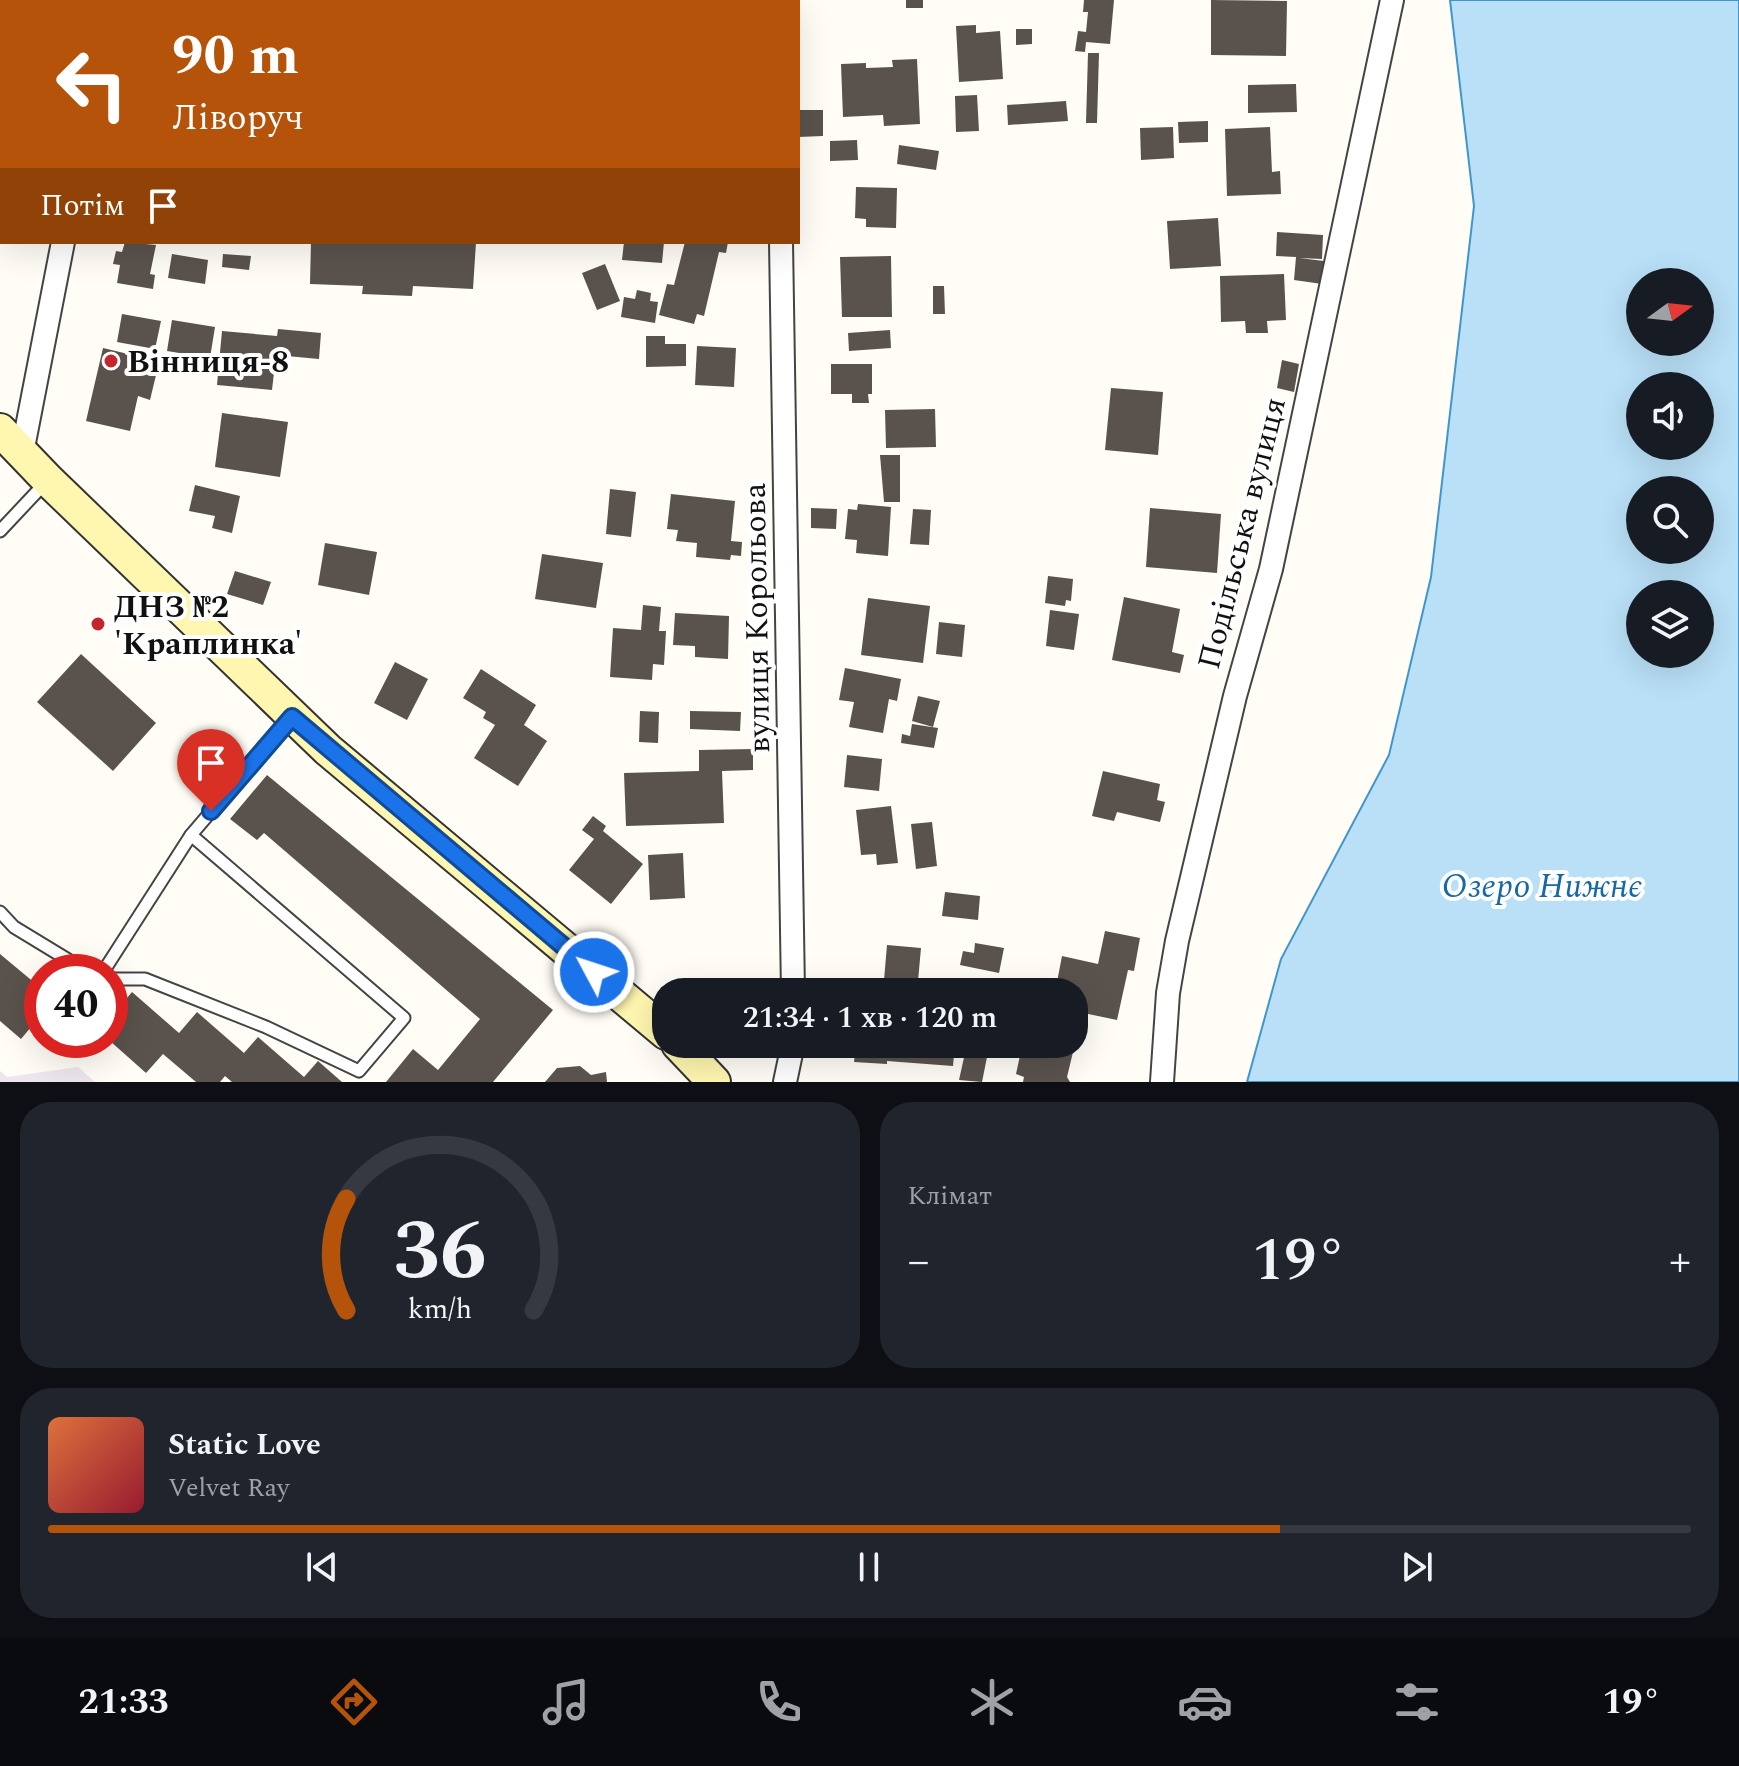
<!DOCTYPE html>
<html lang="uk">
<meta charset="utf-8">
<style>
body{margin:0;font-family:Spectral,serif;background:#20242c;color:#f1f3f6;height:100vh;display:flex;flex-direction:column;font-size:30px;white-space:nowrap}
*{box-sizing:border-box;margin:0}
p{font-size:26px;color:#9ea1a6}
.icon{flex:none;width:44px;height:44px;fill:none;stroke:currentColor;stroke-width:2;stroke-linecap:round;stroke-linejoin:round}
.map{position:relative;height:1082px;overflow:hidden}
.panel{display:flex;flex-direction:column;gap:20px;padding:20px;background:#0d0f14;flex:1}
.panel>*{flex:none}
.hud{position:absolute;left:0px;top:0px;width:800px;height:244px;box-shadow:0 8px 32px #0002;background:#b45309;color:#fff;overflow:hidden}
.needle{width:52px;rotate:75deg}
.tools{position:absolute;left:1626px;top:268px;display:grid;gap:16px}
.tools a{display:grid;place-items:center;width:88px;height:88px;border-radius:50%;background:#171b24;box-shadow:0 8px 32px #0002;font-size:40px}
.speed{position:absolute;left:24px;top:954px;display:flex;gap:16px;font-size:40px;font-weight:700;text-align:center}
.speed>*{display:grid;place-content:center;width:104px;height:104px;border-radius:50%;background:#171b24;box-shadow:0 8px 32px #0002;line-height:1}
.speed .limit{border:12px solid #d22;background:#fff;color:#111}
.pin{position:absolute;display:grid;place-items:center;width:68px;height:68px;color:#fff;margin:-82px -34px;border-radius:50% 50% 50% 0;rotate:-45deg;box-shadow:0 0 8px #0007}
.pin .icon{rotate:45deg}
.me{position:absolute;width:88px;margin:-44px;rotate:310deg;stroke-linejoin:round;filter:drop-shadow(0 0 6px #0008)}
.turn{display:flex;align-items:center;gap:28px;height:168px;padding:0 40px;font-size:36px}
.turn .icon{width:104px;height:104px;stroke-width:2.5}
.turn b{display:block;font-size:56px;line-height:68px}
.then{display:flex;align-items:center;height:76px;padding:0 40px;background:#0003;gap:16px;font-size:30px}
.big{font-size:60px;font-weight:600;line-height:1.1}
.panel .widget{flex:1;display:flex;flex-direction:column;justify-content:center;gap:12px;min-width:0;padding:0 28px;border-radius:32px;background:#20242c}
.panel .dial{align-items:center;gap:0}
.dial svg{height:208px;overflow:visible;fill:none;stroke:#363941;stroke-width:7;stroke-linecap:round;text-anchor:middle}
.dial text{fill:#f1f3f6;stroke:none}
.song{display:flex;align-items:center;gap:24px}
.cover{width:96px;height:96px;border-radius:12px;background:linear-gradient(135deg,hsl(20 70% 55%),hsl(350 70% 35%))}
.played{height:8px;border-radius:4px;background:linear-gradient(90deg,#b45309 75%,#363941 75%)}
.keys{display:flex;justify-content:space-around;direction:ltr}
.heat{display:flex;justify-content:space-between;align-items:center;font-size:44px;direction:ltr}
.panel .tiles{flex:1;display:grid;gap:20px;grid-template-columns:1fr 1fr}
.widget:last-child{grid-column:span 2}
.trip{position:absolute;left:652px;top:978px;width:436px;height:80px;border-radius:32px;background:#171b24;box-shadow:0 8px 32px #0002;font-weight:600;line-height:80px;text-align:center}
.menu{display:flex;height:128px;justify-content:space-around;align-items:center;background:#090b0e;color:#9ea1a6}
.menu .icon{width:56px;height:56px}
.menu .selected{color:#b45309}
.menu b{font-size:36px;color:#f1f3f6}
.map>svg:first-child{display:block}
</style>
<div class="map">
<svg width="1739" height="1082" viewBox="0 0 1739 1082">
<rect width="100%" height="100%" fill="#fffdf5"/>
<path fill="#eee6ef" d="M78 1067 95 1082H0V1071L7 1077Z"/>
<path fill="#b9e0f7" stroke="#3f96cf" stroke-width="2" fill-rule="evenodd" d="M1450 0H1739V1082H1247L1281 959 1389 755 1431 577 1474 206ZM1640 282H1700V342H1640ZM1640 386H1700V446H1640ZM1640 490H1700V550H1640ZM1640 594H1700V654H1640Z"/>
<g fill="#5a524d">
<rect x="906" y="0" width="17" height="8"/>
<path d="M1084 0H1114L1110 44 1086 42 1085 52 1075 51 1078 31 1086 32 1088 12H1083Z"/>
<path d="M1211 0 1287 1 1286 56 1211 55Z"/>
<path d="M976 25V33L1000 31 1003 79 959 82 956 26Z"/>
<path d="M1016 29H1032V44L1016 45Z"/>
<path d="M1088 53H1099L1097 123H1086Z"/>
<path d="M917 59 920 124 884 126 883 115 843 117 841 64 866 63V68L893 67 892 60Z"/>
<path d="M1296 84 1297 112 1248 113V85Z"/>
<path d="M977 95 979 131 956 132 955 96Z"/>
<path d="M1066 101 1068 121 1008 125 1007 105Z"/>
<path d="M798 110H823V136L798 137Z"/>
<path d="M1208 121V142L1179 143 1178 122Z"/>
<path d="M1173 127 1174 158 1141 160 1140 128Z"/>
<path d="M1270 127 1272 172 1280 171 1281 194 1227 196 1225 129Z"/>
<path d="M857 140 858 160 830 161V141Z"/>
<path d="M899 145 939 151 936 170 897 164Z"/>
<path d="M856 187 897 188 896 228 866 227V219L855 218Z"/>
<path d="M1218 218 1221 266 1170 269 1167 221Z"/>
<path d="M1277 232 1323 235 1322 259 1299 258 1324 261 1322 284 1294 280 1296 257 1276 256Z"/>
<path d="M125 242 156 245 150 274 155 275 153 289 117 283 120 265 113 264 116 251 122 252Z"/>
<path d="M311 242H476L473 289 413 286 412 296 362 294 363 286 310 284Z"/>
<path d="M624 242H664L662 263 622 260Z"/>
<path d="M685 242H728L726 253 719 252 704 316 697 314 694 324 659 315 667 284 674 285Z"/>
<path d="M172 254 208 260 205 284 168 278Z"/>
<path d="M223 254 251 256 249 270 222 267Z"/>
<path d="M891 256 892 317H842L840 257Z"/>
<path d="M605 264 620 301 597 310 582 273Z"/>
<path d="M1284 274 1286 320 1267 321 1268 333H1246L1245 321 1221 322 1220 276Z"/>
<path d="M933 286H944L945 314H933Z"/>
<path d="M637 290 651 293 650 301 658 302 655 323 621 317 624 297 635 299Z"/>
<path d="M122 314 161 321 155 349 117 342Z"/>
<path d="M172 320 215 327 210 358 167 351Z"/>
<path d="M278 329 321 333 319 359 276 355 272 390 217 385 222 331 277 336Z"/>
<path d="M890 330 891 348 849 351 848 333Z"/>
<path d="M646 336H665V344H686V366L646 367Z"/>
<path d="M697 346 736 348 734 387 695 385Z"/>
<path d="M103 348 145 358 143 368 157 371 150 400 138 396 130 431 86 421Z"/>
<path d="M1282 360 1299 364 1294 392 1277 388Z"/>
<path d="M831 364H872V394H868L869 403H852V394H831Z"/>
<path d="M1111 388 1163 392 1158 455 1105 450Z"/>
<path d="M935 409 936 447 886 448 885 410Z"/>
<path d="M222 413 288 422 280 477 215 467Z"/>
<path d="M880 455H900V502H884Z"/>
<path d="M195 485 240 496 232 533 212 528 215 516 189 511Z"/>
<path d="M610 489 636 492 631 537 606 534Z"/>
<path d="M671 494 735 501 731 541 742 542 741 556 731 555 730 560 696 557 697 543 676 541 678 530 667 529Z"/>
<path d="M858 504 891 507 888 556 856 553 857 540 845 539 848 509 857 510Z"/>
<path d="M811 508 837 509 836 529 811 528Z"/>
<path d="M1150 508 1221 514 1217 573 1146 567Z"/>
<path d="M913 509 931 510 929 545 910 544Z"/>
<path d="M325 543 377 552 369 595 318 585Z"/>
<path d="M542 554 603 563 596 608 535 599Z"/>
<path d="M235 571 271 582 263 605 227 594Z"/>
<path d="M1048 576 1073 579 1071 601 1066 600 1065 606 1045 603Z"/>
<path d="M1124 597 1180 609 1172 652 1184 655 1180 673 1112 660Z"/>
<path d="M868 598 930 606 923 663 861 655Z"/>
<path d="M643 605 661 607 659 631H666L664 665 653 664 652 680 610 677 613 628 641 630Z"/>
<path d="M1050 610 1079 614 1074 650 1046 646Z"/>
<path d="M675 613 729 616 728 659 695 657V646L673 645Z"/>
<path d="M939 622 965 625 962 657 936 654Z"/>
<path d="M81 654 156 723 113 771 37 702Z"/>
<path d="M395 662 428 679 407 720 374 703Z"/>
<path d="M845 668 901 679 897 701 889 699 883 733 849 727 854 702 839 700Z"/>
<path d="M481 669 536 705 524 725 547 741 518 786 474 758 495 725 483 718 486 712 463 698Z"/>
<path d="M918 696 940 701 933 727 912 721Z"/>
<path d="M640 711 659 712 658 743 639 742Z"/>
<path d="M690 711 741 712 740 731 690 729Z"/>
<path d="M912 724 938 728 934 748 901 743 902 734 910 736Z"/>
<path d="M753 749V770L722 771 724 823 626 826 624 773 699 771V750Z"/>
<path d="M847 755 882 759 879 791 844 787Z"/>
<path d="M1103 771 1160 784 1157 800 1165 802 1160 822 1117 812 1114 821 1092 816Z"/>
<path d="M267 775 553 1010 493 1082H386L413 1049 438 1070 480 1019 264 833 257 840 230 819Z"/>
<path d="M891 806 898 863 877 865 876 854 861 855 856 810Z"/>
<path d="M593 816 606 826 603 831 643 864 611 904 569 870 594 839 582 830Z"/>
<path d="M932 822 937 866 916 869 911 824Z"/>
<path d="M683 853 685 898 650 900 648 855Z"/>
<path d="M945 892 980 896 978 920 942 916Z"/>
<path d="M1105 931 1140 938 1134 971 1128 970 1117 1020 1074 1011V992H1070L1071 985 1057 982 1062 956 1098 964Z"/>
<path d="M975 943 1004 948 999 973 960 965 963 951 974 953Z"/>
<path d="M887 945 921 948 917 992H883Z"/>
<path d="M0 954 42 989V1014L21 1039 0 1021Z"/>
<path d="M132 992 179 1033 197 1012 244 1053 258 1037 304 1077 318 1061 342 1082H232L225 1076 220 1082H196L163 1054 146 1073 110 1041V1018Z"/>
<path d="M856 1044H955L953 1066 887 1061V1064L854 1062Z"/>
<path d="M967 1044 989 1047 982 1082 959 1080Z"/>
<path d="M1032 1044H1055L1074 1048 1067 1077 1070 1082H1023L1024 1077 1016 1074 1021 1051 1031 1053Z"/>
<path d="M580 1066 591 1075 606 1072 607 1082H545L557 1068Z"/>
</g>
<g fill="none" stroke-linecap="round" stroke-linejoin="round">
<g stroke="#444" stroke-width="15">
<g id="lane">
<path d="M0 531 47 481"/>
<path d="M0 912 14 927 88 972"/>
<path d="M103 972 191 835"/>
<path d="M110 979H145L266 1027 359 1071 404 1018 191 835 291 718"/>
</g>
</g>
<g stroke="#444" stroke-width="26">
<g id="street">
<path d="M109 2V0"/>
<path d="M784 2V0"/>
<path d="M781 242 793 992"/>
<path d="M22 453 63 242"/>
<path d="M785 1082 793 1044"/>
<path d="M1162 1082 1168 993 1177 941 1235 696 1271 569 1392 0"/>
</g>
</g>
<g stroke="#333" stroke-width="36">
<g id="secondary">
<path d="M0 430 48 480 328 750 666 1033"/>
<path d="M678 1044 714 1082"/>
</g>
</g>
<use href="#lane" stroke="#fff" stroke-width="11"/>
<use href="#street" stroke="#fff" stroke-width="22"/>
<use href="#secondary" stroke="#fff6b0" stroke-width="32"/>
</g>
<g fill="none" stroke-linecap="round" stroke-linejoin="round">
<g stroke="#114b97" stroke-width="20">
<path id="route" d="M211 811 292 717 594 972"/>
</g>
<use href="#route" stroke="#1a73e8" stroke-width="14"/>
</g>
<g fill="#c4262e" stroke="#fff" stroke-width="3">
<circle cx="111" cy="361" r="8"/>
<circle cx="98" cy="624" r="8"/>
</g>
<g text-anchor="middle" stroke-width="8" stroke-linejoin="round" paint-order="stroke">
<g font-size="32" font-weight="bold" fill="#111" stroke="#fff" text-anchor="start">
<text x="127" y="372">Вінниця-8</text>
<text x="114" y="617">ДНЗ №2<tspan x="114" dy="37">'Краплинка'</tspan></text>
</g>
<g font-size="32" fill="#111" stroke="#fff">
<text transform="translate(1241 533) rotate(-76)" y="11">Подільська вулиця</text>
<text transform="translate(756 618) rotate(-91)" y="11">вулиця Корольова</text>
</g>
<g font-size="34" font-style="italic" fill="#1768a6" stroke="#fff">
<text x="1542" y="897">Озеро Нижнє</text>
</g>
</g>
</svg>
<div class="tools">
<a><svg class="needle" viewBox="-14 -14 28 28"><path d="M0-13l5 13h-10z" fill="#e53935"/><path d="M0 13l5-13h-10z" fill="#9ea1a6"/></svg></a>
<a><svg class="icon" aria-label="sound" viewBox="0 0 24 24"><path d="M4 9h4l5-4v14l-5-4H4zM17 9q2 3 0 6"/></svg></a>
<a><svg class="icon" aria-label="search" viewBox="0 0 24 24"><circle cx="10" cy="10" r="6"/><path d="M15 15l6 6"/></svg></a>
<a><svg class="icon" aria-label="layers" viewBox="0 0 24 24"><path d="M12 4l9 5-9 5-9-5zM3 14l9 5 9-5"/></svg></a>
</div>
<div class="speed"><div class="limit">40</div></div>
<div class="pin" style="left:211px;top:811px;background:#d93025"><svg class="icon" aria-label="arrive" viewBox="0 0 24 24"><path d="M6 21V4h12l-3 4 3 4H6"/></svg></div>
<svg class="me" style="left:594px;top:972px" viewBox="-20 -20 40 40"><circle r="17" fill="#1a73e8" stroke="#fff" stroke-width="3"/><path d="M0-11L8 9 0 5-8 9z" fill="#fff"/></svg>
<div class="trip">21:34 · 1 хв · 120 m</div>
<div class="hud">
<div class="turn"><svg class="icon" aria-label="left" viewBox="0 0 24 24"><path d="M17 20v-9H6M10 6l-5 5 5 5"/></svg><div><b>90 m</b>Ліворуч</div></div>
<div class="then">Потім<svg class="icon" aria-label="arrive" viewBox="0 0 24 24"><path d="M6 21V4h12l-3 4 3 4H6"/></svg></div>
</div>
</div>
<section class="panel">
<div class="tiles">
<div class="widget dial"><svg viewBox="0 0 100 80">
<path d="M14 69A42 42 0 1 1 86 69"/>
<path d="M14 69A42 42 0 0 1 14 26" stroke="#b45309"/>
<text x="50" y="56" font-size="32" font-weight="700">36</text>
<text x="50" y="72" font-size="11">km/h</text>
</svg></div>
<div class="widget"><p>Клімат</p>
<div class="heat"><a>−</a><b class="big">19°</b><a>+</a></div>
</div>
<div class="widget">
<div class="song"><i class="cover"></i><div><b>Static Love</b><p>Velvet Ray</p></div></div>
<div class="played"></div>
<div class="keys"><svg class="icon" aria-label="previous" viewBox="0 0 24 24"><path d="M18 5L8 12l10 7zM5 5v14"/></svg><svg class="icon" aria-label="pause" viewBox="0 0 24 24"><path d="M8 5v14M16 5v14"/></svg><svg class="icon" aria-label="next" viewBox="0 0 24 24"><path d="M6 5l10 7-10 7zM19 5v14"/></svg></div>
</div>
</div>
</section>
<nav class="menu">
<b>21:33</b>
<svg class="icon selected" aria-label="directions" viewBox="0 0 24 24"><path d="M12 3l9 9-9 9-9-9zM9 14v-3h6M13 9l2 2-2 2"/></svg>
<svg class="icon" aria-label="music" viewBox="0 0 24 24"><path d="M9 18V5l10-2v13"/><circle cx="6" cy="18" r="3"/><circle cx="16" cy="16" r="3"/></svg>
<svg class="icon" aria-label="phone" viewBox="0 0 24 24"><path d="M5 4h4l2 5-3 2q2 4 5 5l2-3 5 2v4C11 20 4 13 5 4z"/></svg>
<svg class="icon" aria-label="climate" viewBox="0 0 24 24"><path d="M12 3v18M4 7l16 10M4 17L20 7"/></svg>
<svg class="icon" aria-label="car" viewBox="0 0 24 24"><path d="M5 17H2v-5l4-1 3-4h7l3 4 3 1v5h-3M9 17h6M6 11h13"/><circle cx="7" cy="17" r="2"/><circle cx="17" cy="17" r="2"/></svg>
<svg class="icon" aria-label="filters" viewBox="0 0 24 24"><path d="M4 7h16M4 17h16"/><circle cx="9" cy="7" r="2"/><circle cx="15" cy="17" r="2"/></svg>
<b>19°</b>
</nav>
